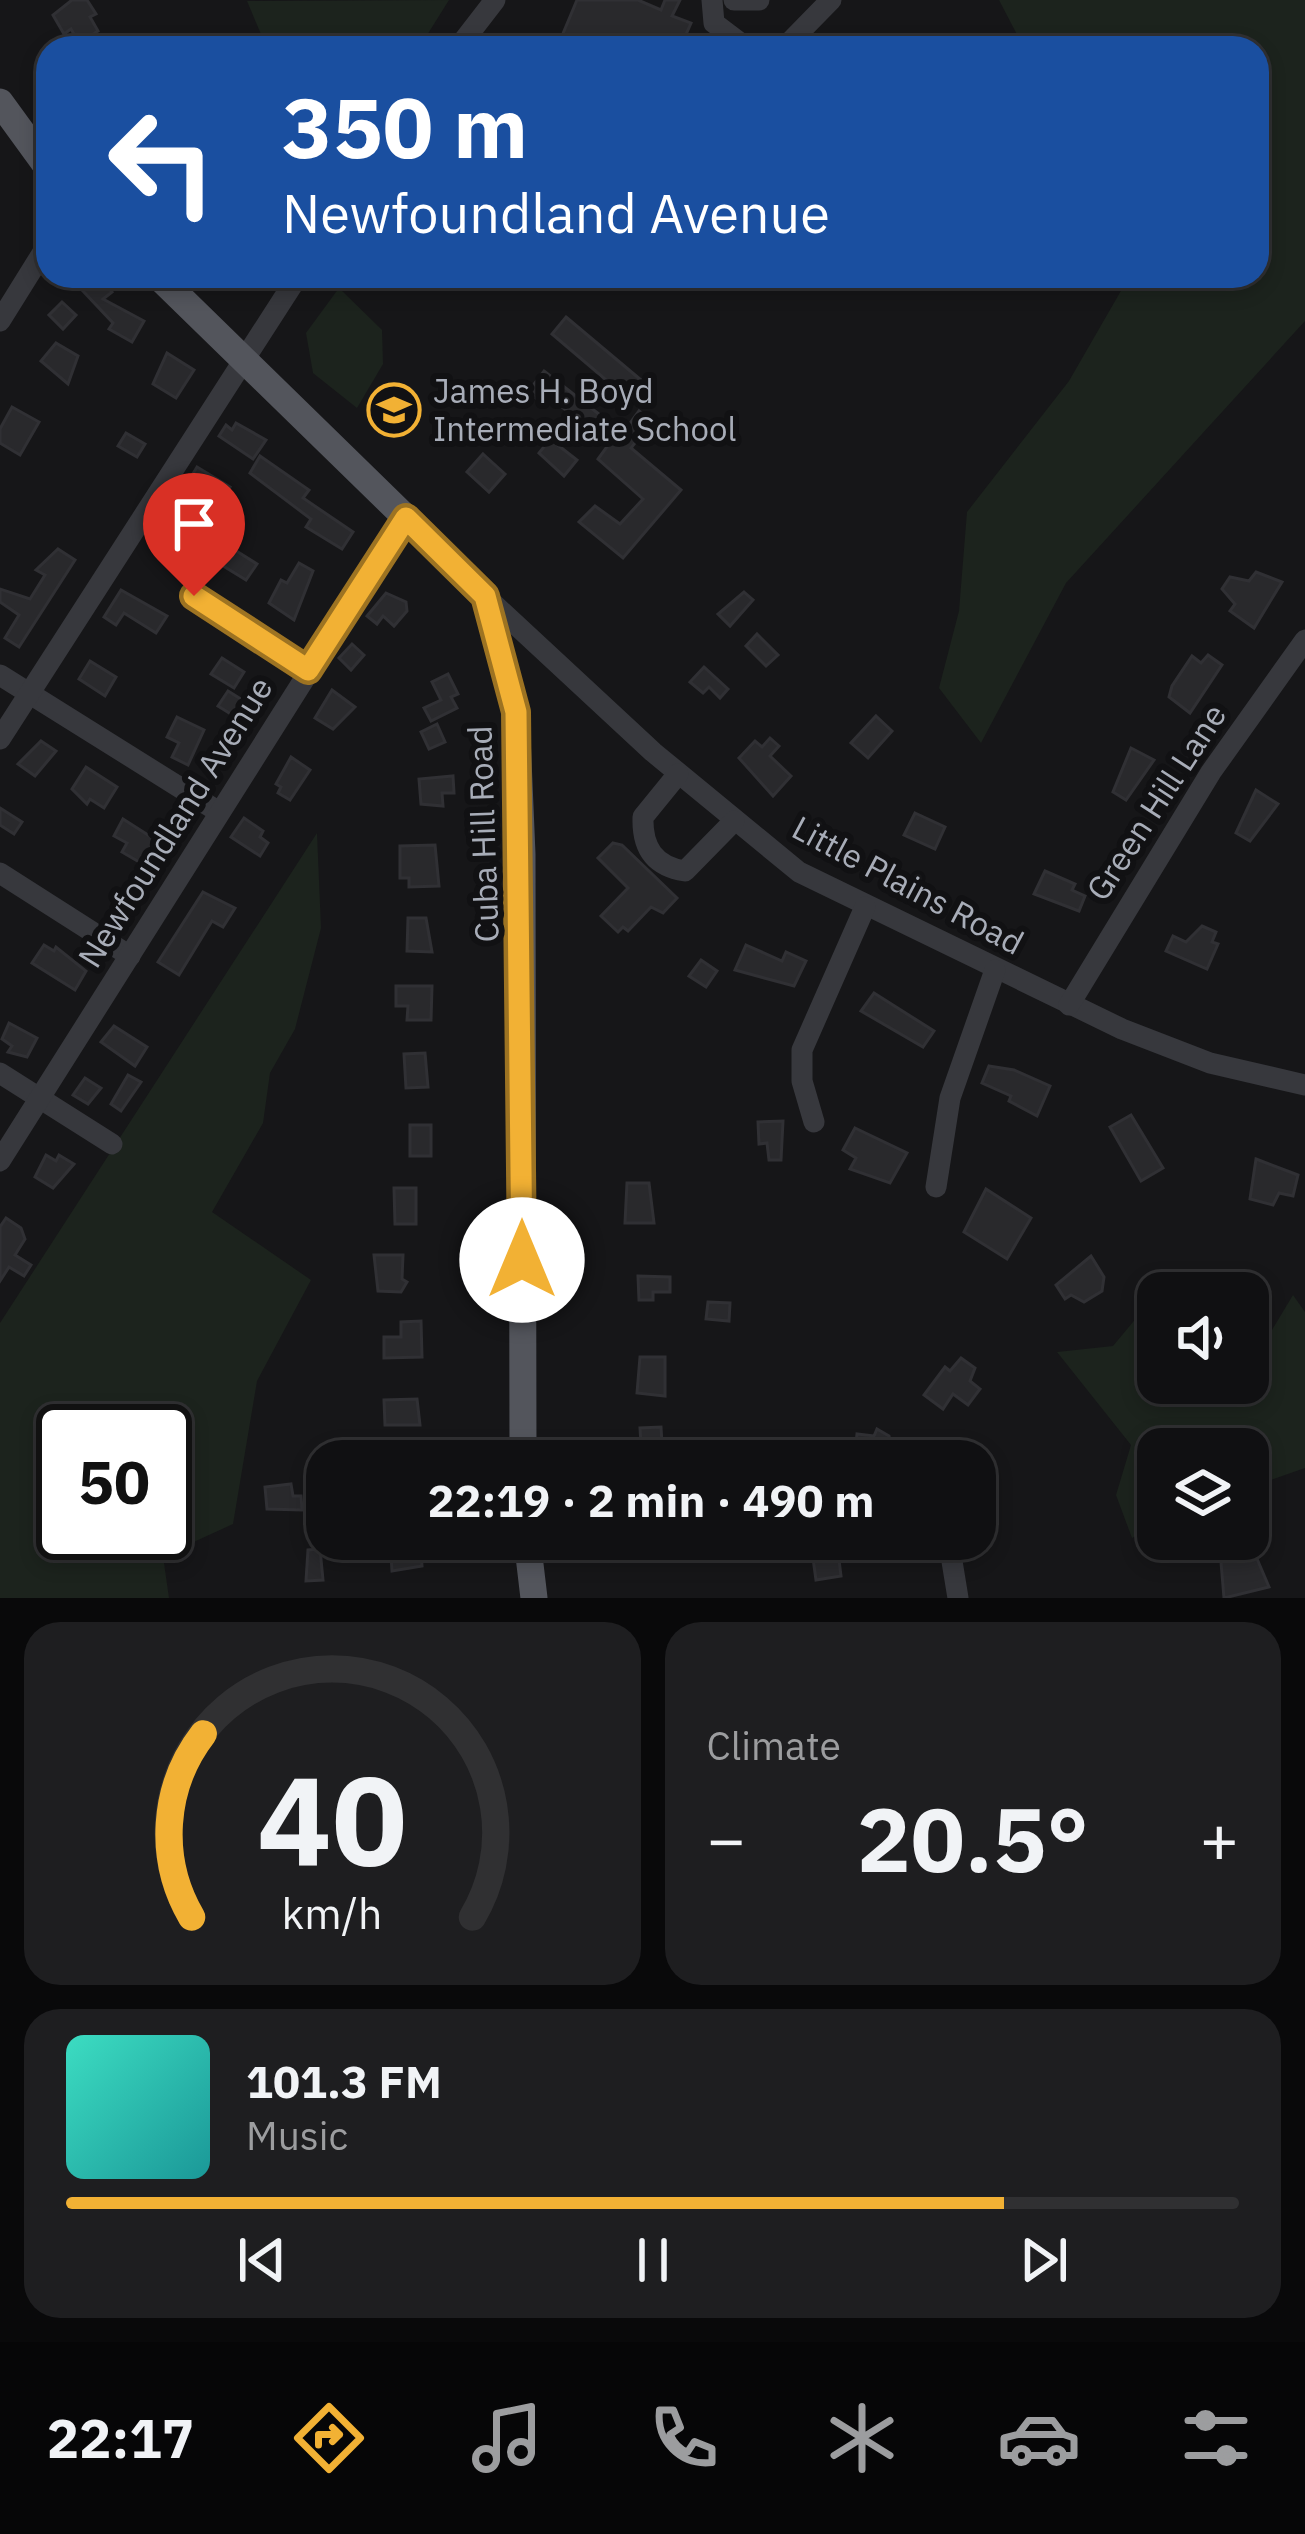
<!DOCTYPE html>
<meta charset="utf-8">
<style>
body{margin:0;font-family:"IBM Plex Sans",sans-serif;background:#1e1e20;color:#f1f3f6;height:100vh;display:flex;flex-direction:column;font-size:45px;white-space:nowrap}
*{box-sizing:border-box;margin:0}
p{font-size:39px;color:#9c9d9f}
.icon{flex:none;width:66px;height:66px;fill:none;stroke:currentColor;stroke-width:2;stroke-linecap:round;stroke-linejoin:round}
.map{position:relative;height:1598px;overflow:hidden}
.sheet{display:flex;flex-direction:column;gap:24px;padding:24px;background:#09090a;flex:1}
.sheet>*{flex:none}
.top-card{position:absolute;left:36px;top:36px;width:1233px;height:252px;border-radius:36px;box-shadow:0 6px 18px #0003,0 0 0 3px #303032;background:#1a4fa0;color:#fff;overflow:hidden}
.fabs{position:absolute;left:1137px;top:1272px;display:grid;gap:24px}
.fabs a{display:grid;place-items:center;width:132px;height:132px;border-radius:24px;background:#101012;box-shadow:0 6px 18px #0003,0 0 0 3px #303032;font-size:60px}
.speed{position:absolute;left:36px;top:1404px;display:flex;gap:24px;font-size:60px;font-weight:700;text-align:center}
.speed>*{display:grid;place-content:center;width:156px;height:156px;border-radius:50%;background:#101012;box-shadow:0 6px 18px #0003,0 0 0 3px #303032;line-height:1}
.speed .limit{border:6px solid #111;border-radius:18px;background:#fff;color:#111}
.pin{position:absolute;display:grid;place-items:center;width:102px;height:102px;color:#fff;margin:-123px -51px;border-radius:50% 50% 50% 0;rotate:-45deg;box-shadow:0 0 12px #0007}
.pin .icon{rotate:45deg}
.me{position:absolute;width:132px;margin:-66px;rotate:0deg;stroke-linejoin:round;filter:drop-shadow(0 0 9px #0008)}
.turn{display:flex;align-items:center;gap:42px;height:252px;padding:0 48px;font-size:54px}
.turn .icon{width:156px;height:156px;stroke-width:2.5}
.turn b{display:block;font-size:84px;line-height:102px}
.big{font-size:90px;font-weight:700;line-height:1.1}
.sheet .tile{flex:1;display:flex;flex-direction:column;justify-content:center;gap:18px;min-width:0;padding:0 42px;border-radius:36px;background:#1e1e20}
.sheet .dial{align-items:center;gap:0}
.dial svg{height:312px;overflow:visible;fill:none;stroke:#303032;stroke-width:7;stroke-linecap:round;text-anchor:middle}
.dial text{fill:#f1f3f6;stroke:none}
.song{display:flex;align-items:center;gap:36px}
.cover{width:144px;height:144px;border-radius:18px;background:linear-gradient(135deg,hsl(170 70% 55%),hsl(180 70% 35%))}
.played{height:12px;border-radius:6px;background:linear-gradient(90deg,#f2b134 80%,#303032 80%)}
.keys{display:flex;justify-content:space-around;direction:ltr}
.heat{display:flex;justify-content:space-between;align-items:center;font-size:66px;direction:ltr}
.sheet .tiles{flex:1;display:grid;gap:24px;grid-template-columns:1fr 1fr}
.tile:last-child{grid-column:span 2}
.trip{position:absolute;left:306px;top:1440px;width:690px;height:120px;border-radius:36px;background:#101012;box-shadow:0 6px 18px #0003,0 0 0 3px #303032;font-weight:700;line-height:120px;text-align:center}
.tabs{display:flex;height:192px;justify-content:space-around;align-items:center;background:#060607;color:#9c9d9f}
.tabs .icon{width:84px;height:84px}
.tabs .active{color:#f2b134}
.tabs b{font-size:54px;color:#f1f3f6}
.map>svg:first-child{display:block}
</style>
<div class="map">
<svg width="1305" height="1598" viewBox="0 0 1305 1598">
<rect width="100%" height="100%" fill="#161618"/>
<g fill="#1c231d" fill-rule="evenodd">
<path d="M449 0 419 48H295L263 39 247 1Z"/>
<path d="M999 0H1305V321L1066 583 981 743 939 688 959 611 967 512 1069 381 1122 289 1110 276H1257V48H1024Z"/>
<path d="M339 288 382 330 383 364 357 408 313 373 306 333Z"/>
<path d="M317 833 321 928 295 1029 270 1073 263 1123 212 1212 311 1280 257 1381 233 1524 163 1556 169 1598H0V1323ZM63 1431H165V1533H63Z"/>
<path d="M1293 1295 1305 1312V1468L1248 1488V1449H1158V1524L1132 1538 1116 1495 1131 1445 1057 1352 1113 1346 1153 1298 1162 1391 1229 1401 1240 1383H1248V1370Z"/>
</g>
<g fill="#29292c" stroke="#303034" stroke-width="3">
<path d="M72 0H87L96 14 90 17 98 31 79 43 71 29 64 34 53 15Z"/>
<path d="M577 0H638L661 10 665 0H680L672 16 691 23 680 48H557Z"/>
<path d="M101 280 112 292 103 299 144 321 132 342 109 329 113 323 83 291Z"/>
<path d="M62 302 76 315 63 329 49 315Z"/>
<path d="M566 317 641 380 626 397 552 334Z"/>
<path d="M56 343 78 356 68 384 41 361Z"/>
<path d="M167 353 194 370 176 398 153 384Z"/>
<path d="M544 371 623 433 639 411 652 421 631 448 681 490 623 558 579 522 595 506 620 524 643 499 598 459 609 444 543 392 537 399 528 392Z"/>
<path d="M12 407 39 422 20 455 0 443V429Z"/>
<path d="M236 423 266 440 253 459 219 436 226 425 232 430Z"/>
<path d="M126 433 145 444 137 457 118 446Z"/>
<path d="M550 439 577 460 564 476 539 453Z"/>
<path d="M483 454 505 474 489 492 467 472Z"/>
<path d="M260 456 309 490 303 498 353 532 342 549 306 527 311 519 250 473Z"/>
<path d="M197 467 230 487 222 499 188 482Z"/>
<path d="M182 516 200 527 186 551 167 540Z"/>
<path d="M230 547 257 564 246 580 220 564Z"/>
<path d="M58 549 75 560 19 647 5 638 19 615 0 602V589L30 599 45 575 36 570Z"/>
<path d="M299 563 313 571 294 620 269 603 281 580 287 583Z"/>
<path d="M1256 572 1282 582 1254 628 1230 611 1235 604 1222 589 1230 577 1249 581Z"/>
<path d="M121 590 167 616 156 633 124 613 116 625 104 617Z"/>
<path d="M744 592 753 600 730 626 718 614Z"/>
<path d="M386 593 406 602 407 611 394 626 383 616 377 624 367 616Z"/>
<path d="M757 634 778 655 766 666 746 646Z"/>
<path d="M352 644 364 655 351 670 339 658Z"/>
<path d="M1208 655 1222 665 1190 713 1169 697 1172 686 1192 656 1201 663Z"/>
<path d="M222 658 244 672 234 688 211 674Z"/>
<path d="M90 661 116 677 105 696 79 679Z"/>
<path d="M704 667 728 689 720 698 709 687 703 693 690 682Z"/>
<path d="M448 674 458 694 451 697 457 708 431 721 424 708 441 700 432 682Z"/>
<path d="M332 690 355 707 333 729 315 718Z"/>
<path d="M228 691 244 701 234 716 218 706Z"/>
<path d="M876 716 892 731 868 758 851 743Z"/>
<path d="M177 717 204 730 188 765 172 757 179 743 167 737Z"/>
<path d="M437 724 445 742 429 749 421 732Z"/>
<path d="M770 738 779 746 770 756 791 776 773 796 739 758 755 741 762 747Z"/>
<path d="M41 741 56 751 35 776 18 764Z"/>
<path d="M1131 748 1154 760 1126 800 1113 792Z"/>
<path d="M291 757 310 770 290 800 278 793 281 787 276 784Z"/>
<path d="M86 767 117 787 104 808 90 799 87 804 72 789Z"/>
<path d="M453 776 454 793H442L443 806 421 804 419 779Z"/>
<path d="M1256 790 1278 804 1250 841 1236 833Z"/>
<path d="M0 808 22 822 14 834 0 825Z"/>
<path d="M915 813 945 827 935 849 904 835Z"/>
<path d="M244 818 263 831 260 837 268 843 260 856 231 837Z"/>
<path d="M123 819 159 842 146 866 122 852 127 843 114 836Z"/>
<path d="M613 843 622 845 677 898 663 913 651 907 628 931 623 927 618 932 601 916 628 888 598 858Z"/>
<path d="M435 845 439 886 409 887V878H400V846Z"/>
<path d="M1045 871 1075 884 1072 890 1085 896 1079 911 1034 894Z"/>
<path d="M203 892 235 908 223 927 212 921 179 975 158 962Z"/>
<path d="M408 918H426L432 952 407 951Z"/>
<path d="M1202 926 1216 932 1212 942 1218 944 1207 969 1166 951 1173 936 1186 942Z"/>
<path d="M44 945 54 951 56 947 86 971 75 990 32 963Z"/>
<path d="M746 945 782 961 786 952 806 961 794 986 735 970Z"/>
<path d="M701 960 717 971 706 987 689 976Z"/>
<path d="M396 986H432L431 1020H407L408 1006H396Z"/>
<path d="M874 993 934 1031 923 1047 861 1011Z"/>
<path d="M9 1023 37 1038 27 1057 8 1052 12 1046 2 1039Z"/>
<path d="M114 1026 147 1047 135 1066 101 1042Z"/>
<path d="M425 1053 428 1087 406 1088 404 1054Z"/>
<path d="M989 1066 1014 1070 1050 1086 1037 1116 1009 1101 1011 1096 982 1083Z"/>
<path d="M128 1075 141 1082 121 1111 111 1104Z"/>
<path d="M85 1078 101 1088 88 1104 73 1095Z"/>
<path d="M1131 1115 1163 1168 1141 1181 1110 1127Z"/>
<path d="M783 1121 781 1160H769L767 1143 759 1144 758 1122Z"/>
<rect x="410" y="1125" width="21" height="31"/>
<path d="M855 1128 907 1153 890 1183 850 1169 856 1158 843 1150Z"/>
<path d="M46 1155 56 1161 59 1155 74 1164 53 1188 35 1177Z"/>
<path d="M1256 1159 1298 1175 1293 1196 1279 1193 1273 1205 1250 1199Z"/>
<path d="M627 1183H649L654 1223H625Z"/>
<path d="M394 1188H416V1224H395Z"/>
<path d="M986 1189 1031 1218 1007 1259 964 1232Z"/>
<path d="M6 1218 21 1228 25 1239 15 1255 31 1265 24 1276 9 1267 0 1281V1227Z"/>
<path d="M374 1255H403L402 1279 407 1282 401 1292 378 1291Z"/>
<path d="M1091 1256 1104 1277 1102 1291 1084 1302 1071 1295 1065 1299 1056 1285Z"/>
<path d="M638 1276 670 1277V1292H653V1300H639Z"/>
<path d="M708 1302 730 1303 729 1321 706 1319Z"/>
<path d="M421 1321 422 1357 384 1358V1337H401V1322Z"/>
<path d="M640 1357H665V1396L637 1393Z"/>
<path d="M961 1358 975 1368 970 1381 980 1389 968 1405 953 1394 943 1409 924 1395 945 1367 950 1371Z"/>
<path d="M417 1399 420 1425H385L384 1400Z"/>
<path d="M661 1427 663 1461H642L640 1428Z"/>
<path d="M877 1429 889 1436 895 1461H854L857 1434 874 1436Z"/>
<path d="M291 1484 293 1496H301L302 1510 267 1509 265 1487Z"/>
<path d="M390 1539H420L422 1566 392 1571Z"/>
<path d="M687 1539V1551L646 1556 645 1541Z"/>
<path d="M808 1539H852L854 1558 839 1560 841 1576 816 1580 812 1551 802 1553Z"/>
<path d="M1252 1547 1269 1587 1224 1598 1221 1562Z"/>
<path d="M320 1549 323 1580 306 1581 308 1550Z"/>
</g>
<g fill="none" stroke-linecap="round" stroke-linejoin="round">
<g stroke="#37383d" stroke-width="21">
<path d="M712 0 714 23 747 48"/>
<path d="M734 0H759"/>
<path d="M458 48 495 0"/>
<path d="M784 48 831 0"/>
<path d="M0 321 48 244"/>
<path d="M194 596 308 670"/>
<path d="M485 596 653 752 799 872 1122 1029 1210 1063 1305 1085"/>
<path d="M0 675 219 812"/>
<path d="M0 739 298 276"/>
<path d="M678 774 643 817C642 847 654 866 685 871L734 821"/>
<path d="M0 873 130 956"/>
<path d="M1069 1005 1211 772 1305 640"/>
<path d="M0 1073 112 1144"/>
<path d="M814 1122 802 1081V1050L865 907"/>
<path d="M0 1161 406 518"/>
<path d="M936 1187 950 1098 995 970"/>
<path d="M949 1543 958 1598"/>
</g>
<g stroke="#53555c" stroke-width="27">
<path d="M0 102 48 168"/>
<path d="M158 276 485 595 516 712 522 854 523 1461"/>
<path d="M527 1539 534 1598"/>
</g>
</g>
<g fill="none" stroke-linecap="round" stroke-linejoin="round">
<g stroke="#9d7322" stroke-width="30">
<path id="route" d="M194 596 308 670 406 518 485 596 516 712 522 1260"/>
</g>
<use href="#route" stroke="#f2b134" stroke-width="21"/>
</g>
<defs>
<g id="school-ring" transform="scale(2.7)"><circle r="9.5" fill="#111113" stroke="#f2b134" stroke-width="1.5"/><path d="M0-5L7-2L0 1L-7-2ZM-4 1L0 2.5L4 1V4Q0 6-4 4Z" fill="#f2b134"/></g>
</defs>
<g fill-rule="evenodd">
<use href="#school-ring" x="394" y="410"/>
</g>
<g text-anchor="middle" stroke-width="12" stroke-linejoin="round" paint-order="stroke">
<g font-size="33" fill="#a8adb8" stroke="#111113" text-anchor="start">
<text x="433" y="403">James H. Boyd<tspan x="433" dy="38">Intermediate School</tspan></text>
</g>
<g font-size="33" fill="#a8adb8" stroke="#111113">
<text transform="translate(1156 802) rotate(-57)" y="12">Green Hill Lane</text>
<text transform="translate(175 822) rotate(-58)" y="12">Newfoundland Avenue</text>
<text transform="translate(483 834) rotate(-92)" y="12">Cuba Hill Road</text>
<text transform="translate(908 885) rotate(28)" y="12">Little Plains Road</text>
</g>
</g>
</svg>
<div class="fabs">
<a><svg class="icon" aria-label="sound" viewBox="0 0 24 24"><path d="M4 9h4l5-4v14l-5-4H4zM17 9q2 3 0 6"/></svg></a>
<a><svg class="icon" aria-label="layers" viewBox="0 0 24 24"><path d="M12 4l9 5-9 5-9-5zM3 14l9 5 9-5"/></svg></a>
</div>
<div class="speed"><div class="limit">50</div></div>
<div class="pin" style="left:194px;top:596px;background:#d93025"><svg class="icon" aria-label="arrive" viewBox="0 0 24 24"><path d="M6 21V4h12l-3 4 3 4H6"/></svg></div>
<svg class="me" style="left:522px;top:1260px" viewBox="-20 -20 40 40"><circle r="19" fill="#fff"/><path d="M0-13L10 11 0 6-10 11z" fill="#f2b134"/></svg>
<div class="trip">22:19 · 2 min · 490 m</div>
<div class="top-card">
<div class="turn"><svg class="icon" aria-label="left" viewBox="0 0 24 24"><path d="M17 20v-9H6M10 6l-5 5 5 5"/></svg><div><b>350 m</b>Newfoundland Avenue</div></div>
</div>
</div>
<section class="sheet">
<div class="tiles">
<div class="tile dial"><svg viewBox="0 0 100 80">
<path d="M14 69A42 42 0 1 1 86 69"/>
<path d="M14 69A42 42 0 0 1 17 22" stroke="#f2b134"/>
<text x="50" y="56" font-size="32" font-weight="700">40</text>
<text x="50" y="72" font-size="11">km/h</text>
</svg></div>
<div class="tile"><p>Climate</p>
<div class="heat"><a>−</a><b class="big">20.5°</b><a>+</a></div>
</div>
<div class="tile">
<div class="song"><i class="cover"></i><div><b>101.3 FM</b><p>Music</p></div></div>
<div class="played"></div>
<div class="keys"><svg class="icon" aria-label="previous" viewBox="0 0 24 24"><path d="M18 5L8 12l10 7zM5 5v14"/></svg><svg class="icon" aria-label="pause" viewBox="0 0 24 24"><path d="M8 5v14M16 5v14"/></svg><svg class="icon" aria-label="next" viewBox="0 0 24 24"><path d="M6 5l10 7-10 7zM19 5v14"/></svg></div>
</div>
</div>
</section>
<nav class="tabs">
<b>22:17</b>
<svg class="icon active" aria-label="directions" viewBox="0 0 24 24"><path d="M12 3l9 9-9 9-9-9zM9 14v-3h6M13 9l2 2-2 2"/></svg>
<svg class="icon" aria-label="music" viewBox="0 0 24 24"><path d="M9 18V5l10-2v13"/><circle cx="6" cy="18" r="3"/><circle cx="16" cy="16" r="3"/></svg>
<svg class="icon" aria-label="phone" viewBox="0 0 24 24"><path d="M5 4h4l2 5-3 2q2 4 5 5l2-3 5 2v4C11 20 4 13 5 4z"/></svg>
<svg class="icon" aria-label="climate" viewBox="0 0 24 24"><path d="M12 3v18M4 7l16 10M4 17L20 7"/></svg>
<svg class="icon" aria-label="car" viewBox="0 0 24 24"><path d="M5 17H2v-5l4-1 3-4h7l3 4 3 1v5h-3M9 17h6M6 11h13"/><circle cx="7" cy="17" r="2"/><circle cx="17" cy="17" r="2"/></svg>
<svg class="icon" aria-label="filters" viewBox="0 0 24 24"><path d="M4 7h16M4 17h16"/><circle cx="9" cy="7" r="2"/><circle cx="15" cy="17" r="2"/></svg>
</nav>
